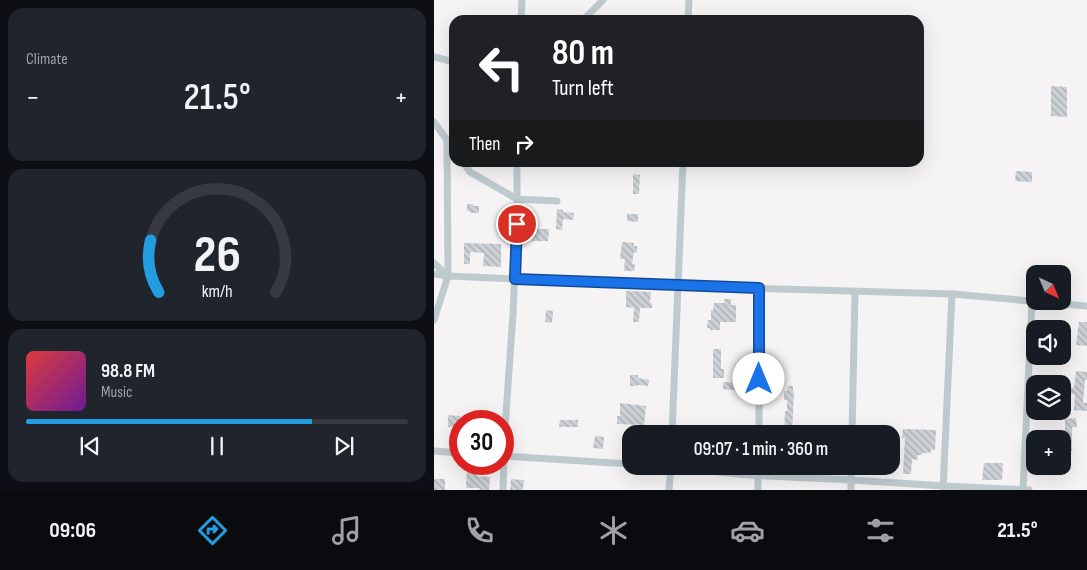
<!DOCTYPE html>
<meta charset="utf-8">
<style>
body{margin:0;font-family:"Sofia Sans Condensed",sans-serif;background:#20242c;color:#f1f3f6;height:100vh;display:flex;flex-direction:column;font-size:19px;white-space:nowrap}
*{box-sizing:border-box;margin:0}
p{font-size:16px;color:#9ea1a6}
.icon{flex:none;width:28px;height:28px;fill:none;stroke:currentColor;stroke-width:2;stroke-linecap:round;stroke-linejoin:round}
.map{position:relative;flex:1;overflow:hidden}
.sheet{display:flex;flex-direction:column;gap:8px;padding:8px;background:#0d0f14;width:434px}
.sheet>*{flex:none}
.top-card{position:absolute;left:15px;top:15px;width:475px;height:152px;border-radius:15px;box-shadow:0 5px 20px #0002;background:#202124;color:#fff;overflow:hidden}
.needle{width:32px;rotate:136deg}
.tools{position:absolute;left:592px;top:265px;display:grid;gap:10px}
.tools a{display:grid;place-items:center;width:45px;height:45px;border-radius:10px;background:#171b24;box-shadow:0 5px 20px #0002;font-size:25px}
.speed{position:absolute;left:15px;top:410px;display:flex;gap:10px;font-size:25px;font-weight:700;text-align:center}
.speed>*{display:grid;place-content:center;width:65px;height:65px;border-radius:50%;background:#171b24;box-shadow:0 5px 20px #0002;line-height:1}
.speed .limit{border:8px solid #d22;background:#fff;color:#111}
.pin{position:absolute;display:grid;place-items:center;width:42px;height:42px;color:#fff;margin:-21px;border:2px solid #fff;border-radius:50%;box-shadow:0 1px 5px #0007}
.me{position:absolute;width:55px;margin:-28px;rotate:0deg;stroke-linejoin:round;filter:drop-shadow(0 0 4px #0008)}
.turn{display:flex;align-items:center;gap:18px;height:105px;padding:0 20px;font-size:22px}
.turn .icon{width:65px;height:65px;stroke-width:2.5}
.turn b{display:block;font-size:35px;line-height:42px}
.then{display:flex;align-items:center;height:48px;padding:0 20px;background:#0003;gap:10px;font-size:19px}
.big{font-size:38px;font-weight:600;line-height:1.1}
.sheet .widget{flex:1;display:flex;flex-direction:column;justify-content:center;gap:8px;min-width:0;padding:0 18px;border-radius:15px;background:#20242c}
.sheet .dial{align-items:center;gap:0}
.dial svg{height:130px;overflow:visible;fill:none;stroke:#363941;stroke-width:7;stroke-linecap:round;text-anchor:middle}
.dial text{fill:#f1f3f6;stroke:none}
.song{display:flex;align-items:center;gap:15px}
.cover{width:60px;height:60px;border-radius:8px;background:linear-gradient(135deg,hsl(0 70% 55%),hsl(280 70% 35%))}
.played{height:5px;border-radius:2px;background:linear-gradient(90deg,#229ee0 75%,#363941 75%)}
.keys{display:flex;justify-content:space-around;direction:ltr}
.heat{display:flex;justify-content:space-between;align-items:center;font-size:28px;direction:ltr}
.trip{position:absolute;left:188px;top:425px;width:278px;height:50px;border-radius:15px;background:#171b24;box-shadow:0 5px 20px #0002;font-weight:600;line-height:50px;text-align:center}
.tab-bar{display:flex;height:80px;justify-content:space-around;align-items:center;background:#090b0e;color:#9ea1a6}
.tab-bar .icon{width:35px;height:35px}
.tab-bar .active{color:#229ee0}
.tab-bar b{font-size:22px;color:#f1f3f6}
main{display:flex;flex:1;min-height:0}
.map>svg:first-child{display:block}
</style>
<main>
<section class="sheet">
<div class="widget"><p>Climate</p>
<div class="heat"><a>−</a><b class="big">21.5°</b><a>+</a></div>
</div>
<div class="widget dial"><svg viewBox="0 0 100 80">
<path d="M14 69A42 42 0 1 1 86 69"/>
<path d="M14 69A42 42 0 0 1 9 37" stroke="#229ee0"/>
<text x="50" y="56" font-size="32" font-weight="700">26</text>
<text x="50" y="72" font-size="11">km/h</text>
</svg></div>
<div class="widget">
<div class="song"><i class="cover"></i><div><b>98.8 FM</b><p>Music</p></div></div>
<div class="played"></div>
<div class="keys"><svg class="icon" aria-label="previous" viewBox="0 0 24 24"><path d="M18 5L8 12l10 7zM5 5v14"/></svg><svg class="icon" aria-label="pause" viewBox="0 0 24 24"><path d="M8 5v14M16 5v14"/></svg><svg class="icon" aria-label="next" viewBox="0 0 24 24"><path d="M6 5l10 7-10 7zM19 5v14"/></svg></div>
</div>
</section>
<div class="map">
<svg width="654" height="490" viewBox="0 0 654 490">
<defs>
<pattern id="building-back-hatch" width="6" height="6" patternUnits="userSpaceOnUse" patternTransform="scale(1.25)"><rect width="6" height="6" fill="#cdd1d5"/><path d="M-1 5l2 2M0 0l6 6M5-1l2 2" fill="none" stroke="#a8adb0"/></pattern>
</defs>
<rect width="100%" height="100%" fill="#f5f3f3"/>
<g fill="url(#building-back-hatch)">
<path d="M617 86 633 87V117L617 116Z"/>
<path d="M582 171 598 172V182L581 181Z"/>
<path d="M199 174 206 175 205 194H199Z"/>
<path d="M33 204H39V206H45V213H36V211H33Z"/>
<path d="M123 209 129 210V212L140 213 139 220 129 219 128 230 122 229Z"/>
<path d="M193 214H204V222L193 221Z"/>
<path d="M98 229H115L114 241H98Z"/>
<path d="M188 242 200 243V246H203V253L200 252 198 264H201L200 271H190L191 259H186Z"/>
<path d="M30 243 67 244V267L49 266 50 253 36 252V264H30Z"/>
<path d="M192 291 217 292 216 303H218V308H206L205 322H199L200 308 192 307Z"/>
<path d="M290 299H297V305H302V322H286V330H276V328H273L274 320H277V310H279L280 303H290Z"/>
<path d="M112 310 119 311 118 323 111 322Z"/>
<path d="M645 322H654V346L642 345Z"/>
<path d="M279 349H287V369H290V378H279Z"/>
<path d="M642 371 654 372V380H651L649 403H654V411L640 410 641 394 629 393V388H640Z"/>
<path d="M196 375H204V378L215 380 214 386 204 385V386H196Z"/>
<path d="M289 382 309 383 308 391 289 389Z"/>
<path d="M354 386H359V391H360L358 434H350L351 411H353V400H350V391H353Z"/>
<path d="M186 403 212 406 210 425 183 424V416H186Z"/>
<path d="M14 415 26 416V427H14Z"/>
<path d="M642 418 643 427H638V451H631V419Z"/>
<path d="M126 420H144V427H125Z"/>
<path d="M469 429 502 430 501 450H497L496 453H488V455H484L483 460 478 459 477 474H469L471 438H468Z"/>
<path d="M161 436 170 437 169 449 159 448Z"/>
<path d="M550 463H568L569 464 568 480H548Z"/>
<path d="M33 464H39L38 473H43V476L56 477 55 490H45L46 488H32Z"/>
<rect x="0" y="479" width="11" height="11"/>
<path d="M77 479 90 480 89 490H76Z"/>
</g>
<g fill="none" stroke-linecap="round" stroke-linejoin="round">
<g stroke="#bfcace" stroke-width="7">
<path d="M87 20 88 0"/>
<path d="M149 20 169 0"/>
<path d="M254 20 255 0"/>
<path d="M0 57 20 62"/>
<path d="M0 122 20 150"/>
<path d="M29 162 36 172 83 199 123 201"/>
<path d="M0 263 14 276 244 286 518 294 654 306"/>
<path d="M0 274 14 276"/>
<path d="M0 320 14 276 13 139"/>
<path d="M238 434 249 162"/>
<path d="M325 434V288"/>
<path d="M418 434 421 291"/>
<path d="M0 451 26 453"/>
<path d="M69 456 196 464"/>
<path d="M223 466 314 475 417 480 510 486 595 490"/>
<path d="M69 490 71 428 79 314 83 224V162"/>
<path d="M235 490 237 466"/>
<path d="M324 490V466"/>
<path d="M417 490V466"/>
<path d="M509 490 518 294"/>
<path d="M589 490 598 301"/>
</g>
</g>
<g fill="none" stroke-linecap="round" stroke-linejoin="round">
<g stroke="#114b97" stroke-width="12">
<path id="route" d="M83 224 81 279 325 288V379"/>
</g>
<use href="#route" stroke="#1a73e8" stroke-width="9"/>
</g>
</svg>
<div class="tools">
<a><svg class="needle" viewBox="-14 -14 28 28"><path d="M0-13l5 13h-10z" fill="#e53935"/><path d="M0 13l5-13h-10z" fill="#9ea1a6"/></svg></a>
<a><svg class="icon" aria-label="sound" viewBox="0 0 24 24"><path d="M4 9h4l5-4v14l-5-4H4zM17 9q2 3 0 6"/></svg></a>
<a><svg class="icon" aria-label="layers" viewBox="0 0 24 24"><path d="M12 4l9 5-9 5-9-5zM3 14l9 5 9-5"/></svg></a>
<a>+</a>
</div>
<div class="speed"><div class="limit">30</div></div>
<div class="pin" style="left:83px;top:224px;background:#d93025"><svg class="icon" aria-label="arrive" viewBox="0 0 24 24"><path d="M6 21V4h12l-3 4 3 4H6"/></svg></div>
<svg class="me" style="left:325px;top:379px" viewBox="-20 -20 40 40"><circle r="19" fill="#fff"/><path d="M0-13L10 11 0 6-10 11z" fill="#1a73e8"/></svg>
<div class="trip">09:07 · 1 min · 360 m</div>
<div class="top-card">
<div class="turn"><svg class="icon" aria-label="left" viewBox="0 0 24 24"><path d="M17 20v-9H6M10 6l-5 5 5 5"/></svg><div><b>80 m</b>Turn left</div></div>
<div class="then">Then<svg class="icon" aria-label="right" viewBox="0 0 24 24"><path d="M7 20v-9h11M14 6l5 5-5 5"/></svg></div>
</div>
</div>
</main>
<nav class="tab-bar">
<b>09:06</b>
<svg class="icon active" aria-label="directions" viewBox="0 0 24 24"><path d="M12 3l9 9-9 9-9-9zM9 14v-3h6M13 9l2 2-2 2"/></svg>
<svg class="icon" aria-label="music" viewBox="0 0 24 24"><path d="M9 18V5l10-2v13"/><circle cx="6" cy="18" r="3"/><circle cx="16" cy="16" r="3"/></svg>
<svg class="icon" aria-label="phone" viewBox="0 0 24 24"><path d="M5 4h4l2 5-3 2q2 4 5 5l2-3 5 2v4C11 20 4 13 5 4z"/></svg>
<svg class="icon" aria-label="climate" viewBox="0 0 24 24"><path d="M12 3v18M4 7l16 10M4 17L20 7"/></svg>
<svg class="icon" aria-label="car" viewBox="0 0 24 24"><path d="M5 17H2v-5l4-1 3-4h7l3 4 3 1v5h-3M9 17h6M6 11h13"/><circle cx="7" cy="17" r="2"/><circle cx="17" cy="17" r="2"/></svg>
<svg class="icon" aria-label="filters" viewBox="0 0 24 24"><path d="M4 7h16M4 17h16"/><circle cx="9" cy="7" r="2"/><circle cx="15" cy="17" r="2"/></svg>
<b>21.5°</b>
</nav>
